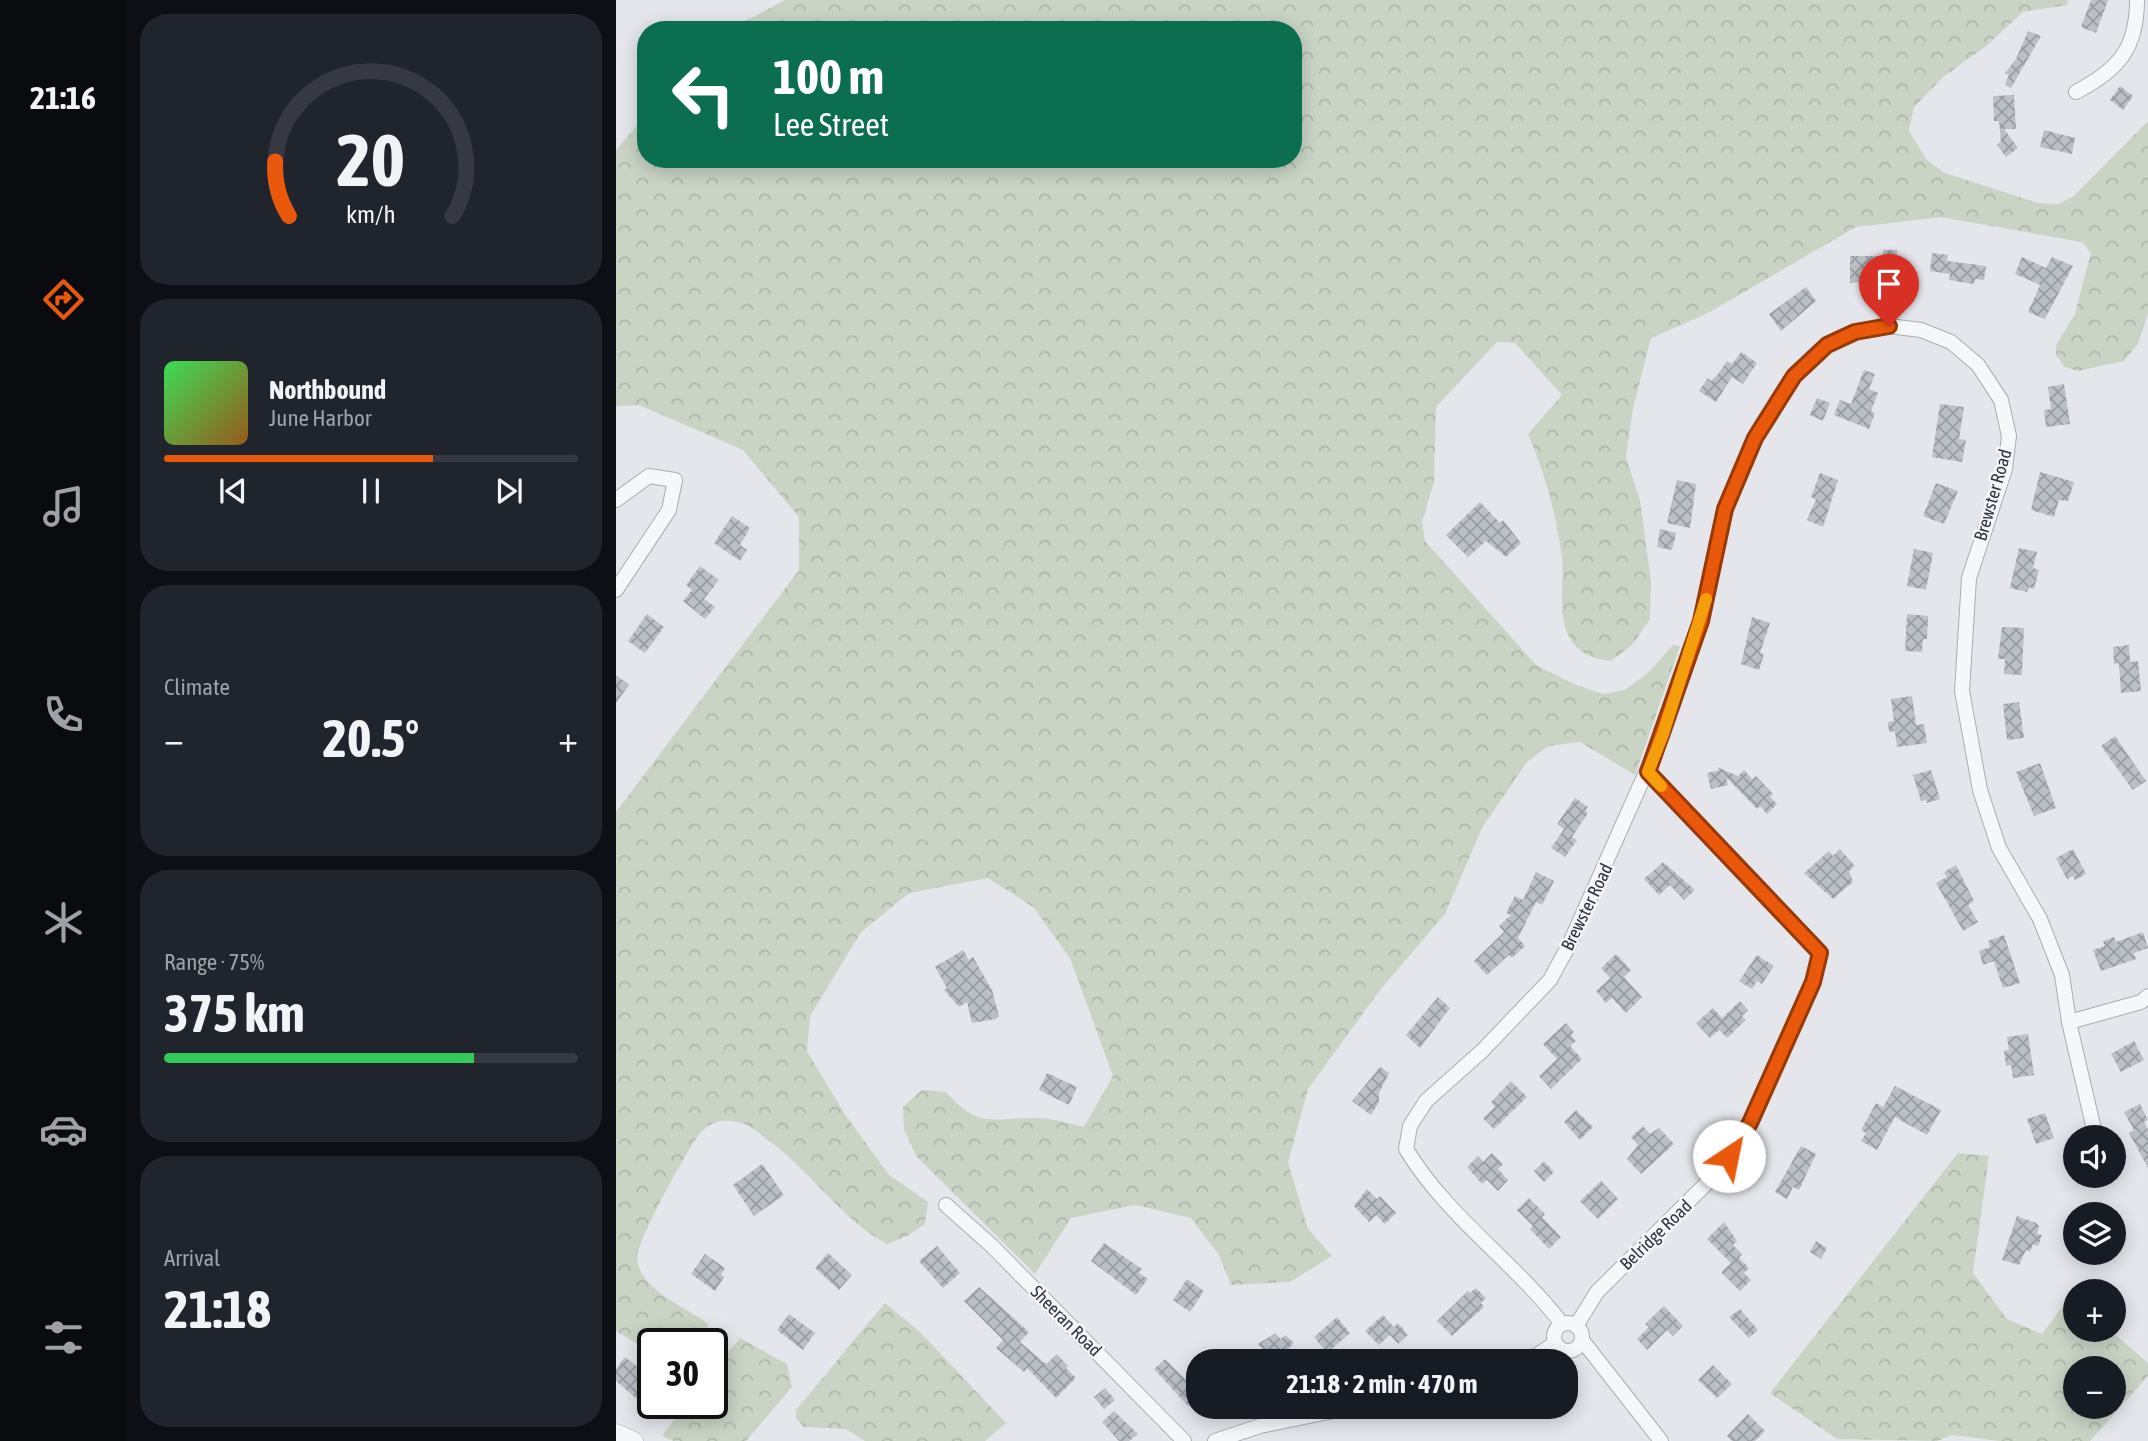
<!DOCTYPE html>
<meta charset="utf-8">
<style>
body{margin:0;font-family:"Asap Condensed",sans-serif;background:#20242c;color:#f1f3f6;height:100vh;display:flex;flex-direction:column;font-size:26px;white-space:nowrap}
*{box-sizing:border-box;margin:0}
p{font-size:23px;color:#9ea1a6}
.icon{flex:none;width:38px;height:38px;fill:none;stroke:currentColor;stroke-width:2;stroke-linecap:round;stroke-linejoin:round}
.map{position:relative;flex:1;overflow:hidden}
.side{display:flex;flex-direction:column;gap:14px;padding:14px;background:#0d0f14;width:490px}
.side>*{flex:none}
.banner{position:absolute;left:21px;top:21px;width:665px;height:147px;border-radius:28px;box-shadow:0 4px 18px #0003;background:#0b6e4f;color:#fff;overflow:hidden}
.controls{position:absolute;left:1447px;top:1125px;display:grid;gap:14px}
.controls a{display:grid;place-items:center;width:63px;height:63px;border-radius:50%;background:#171b24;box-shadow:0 4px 18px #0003;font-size:35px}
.speed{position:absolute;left:21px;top:1328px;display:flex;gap:14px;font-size:35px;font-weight:700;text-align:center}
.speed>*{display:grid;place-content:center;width:91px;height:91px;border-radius:50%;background:#171b24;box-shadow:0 4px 18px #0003;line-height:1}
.speed .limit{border:4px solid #111;border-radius:10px;background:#fff;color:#111}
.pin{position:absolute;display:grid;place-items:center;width:60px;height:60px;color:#fff;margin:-72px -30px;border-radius:50% 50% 50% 0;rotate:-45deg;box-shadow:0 0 7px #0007}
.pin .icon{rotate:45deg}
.me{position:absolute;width:77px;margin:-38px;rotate:34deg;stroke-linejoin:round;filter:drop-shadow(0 0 5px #0008)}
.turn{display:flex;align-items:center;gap:24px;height:147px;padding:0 21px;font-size:32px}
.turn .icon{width:91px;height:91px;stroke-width:2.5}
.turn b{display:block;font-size:49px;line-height:60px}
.big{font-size:52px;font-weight:700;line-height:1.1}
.side .widget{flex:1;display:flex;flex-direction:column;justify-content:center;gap:10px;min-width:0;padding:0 24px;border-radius:28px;background:#20242c}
.side .dial{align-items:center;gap:0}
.dial svg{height:182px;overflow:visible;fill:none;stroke:#363941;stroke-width:7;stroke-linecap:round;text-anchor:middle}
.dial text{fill:#f1f3f6;stroke:none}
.song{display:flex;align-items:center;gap:21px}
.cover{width:84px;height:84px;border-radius:10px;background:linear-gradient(135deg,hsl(130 70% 55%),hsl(30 70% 35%))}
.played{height:7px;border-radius:4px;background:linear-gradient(90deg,#ea580c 65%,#363941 65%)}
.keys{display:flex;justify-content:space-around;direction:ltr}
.heat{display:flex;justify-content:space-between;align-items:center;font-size:38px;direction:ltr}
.charge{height:10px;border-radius:5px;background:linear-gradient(90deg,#34c759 75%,#363941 0)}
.trip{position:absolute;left:570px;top:1349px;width:392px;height:70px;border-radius:28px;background:#171b24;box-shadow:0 4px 18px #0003;font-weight:700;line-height:70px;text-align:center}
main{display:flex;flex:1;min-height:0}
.menu{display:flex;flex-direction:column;width:126px;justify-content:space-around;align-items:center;background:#090b0e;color:#9ea1a6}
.menu .icon{width:49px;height:49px}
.menu .on{color:#ea580c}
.menu b{font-size:32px;color:#f1f3f6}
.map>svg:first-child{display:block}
</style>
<main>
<nav class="menu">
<b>21:16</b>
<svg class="icon on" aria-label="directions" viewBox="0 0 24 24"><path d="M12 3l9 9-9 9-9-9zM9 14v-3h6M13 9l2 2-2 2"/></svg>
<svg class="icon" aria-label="music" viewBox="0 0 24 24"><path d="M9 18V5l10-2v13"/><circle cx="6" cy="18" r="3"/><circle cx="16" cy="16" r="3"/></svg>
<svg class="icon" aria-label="phone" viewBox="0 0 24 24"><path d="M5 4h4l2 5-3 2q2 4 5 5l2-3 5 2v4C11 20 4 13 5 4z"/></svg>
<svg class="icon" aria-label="climate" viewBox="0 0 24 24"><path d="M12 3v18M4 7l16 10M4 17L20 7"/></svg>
<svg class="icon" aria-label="car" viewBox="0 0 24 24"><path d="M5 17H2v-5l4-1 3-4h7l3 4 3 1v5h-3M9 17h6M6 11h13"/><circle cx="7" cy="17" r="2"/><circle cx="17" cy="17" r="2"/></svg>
<svg class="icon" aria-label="filters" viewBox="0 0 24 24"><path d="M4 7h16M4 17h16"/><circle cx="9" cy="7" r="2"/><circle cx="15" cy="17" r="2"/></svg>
</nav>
<section class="side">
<div class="widget dial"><svg viewBox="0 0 100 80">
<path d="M14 69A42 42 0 1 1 86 69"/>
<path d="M14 69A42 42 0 0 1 8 45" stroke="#ea580c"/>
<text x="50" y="56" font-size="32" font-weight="700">20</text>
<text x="50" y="72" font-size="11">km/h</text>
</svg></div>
<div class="widget">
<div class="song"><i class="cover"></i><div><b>Northbound</b><p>June Harbor</p></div></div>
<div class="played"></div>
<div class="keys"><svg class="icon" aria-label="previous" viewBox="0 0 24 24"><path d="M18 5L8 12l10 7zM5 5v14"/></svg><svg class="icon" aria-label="pause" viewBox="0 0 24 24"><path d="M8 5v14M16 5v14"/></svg><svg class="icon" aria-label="next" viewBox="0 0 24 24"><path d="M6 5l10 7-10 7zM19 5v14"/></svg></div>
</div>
<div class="widget"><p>Climate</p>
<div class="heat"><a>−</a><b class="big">20.5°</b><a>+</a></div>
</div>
<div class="widget"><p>Range · 75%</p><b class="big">375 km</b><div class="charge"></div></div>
<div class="widget"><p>Arrival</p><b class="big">21:18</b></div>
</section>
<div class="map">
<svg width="1532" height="1441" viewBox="0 0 1532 1441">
<defs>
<pattern id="forest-crowns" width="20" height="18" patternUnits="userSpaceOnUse" patternTransform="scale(1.75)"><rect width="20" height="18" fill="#c9d4c5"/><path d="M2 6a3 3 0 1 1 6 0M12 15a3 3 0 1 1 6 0" fill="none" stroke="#adb7aa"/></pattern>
<pattern id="building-cross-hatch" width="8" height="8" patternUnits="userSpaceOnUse" patternTransform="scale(1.75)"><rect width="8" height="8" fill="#bbc0c7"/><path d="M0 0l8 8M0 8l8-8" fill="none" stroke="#989da3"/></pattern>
</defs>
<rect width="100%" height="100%" fill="#e4e6eb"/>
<g fill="url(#forest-crowns)" fill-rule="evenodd">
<path d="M169 0H1452L1451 5 1407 12 1369 47 1327 77 1298 107 1293 131 1311 160 1329 173 1422 203 1443 204 1458 196 1532 121V313L1522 344 1508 361 1462 371 1449 367 1440 355V345L1459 314 1475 253 1466 242 1325 217 1240 227 1092 313 1035 338 1017 408 1010 457 1024 501 1035 581 1034 619 1016 645 995 661C980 659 967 656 957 643 939 618 949 587 946 559 941 515 929 474 912 434L946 395 899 343 881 342 820 407 818 482 806 522 809 541 920 665 960 685 987 694 1009 690 1034 671 1057 645 1064 646 1019 775 964 742 932 746 910 763 866 828 829 914 764 990 692 1089 672 1163 692 1229 716 1256 674 1282 615 1285 603 1255 575 1218 519 1205 455 1218 419 1274 301 1157 288 1130 287 1107 306 1090 330 1092C363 1129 375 1118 419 1118 435 1118 452 1123 468 1127L497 1076 454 958 417 907 372 878 293 893 245 932 194 1016 191 1051 228 1113 273 1175 312 1202 309 1224 291 1236 271 1244C224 1219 195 1171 152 1140 144 1134 135 1125 125 1123 111 1119 97 1120 86 1131 73 1145 21 1241 21 1258 23 1290 71 1308 93 1324L86 1335 94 1341 91 1344H37V1353L0 1331V812L183 570V517L127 450 23 405 0 406V150L30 115V159H677V30H113Z"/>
<path d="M1342 1153 1373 1156 1357 1273 1391 1319 1426 1334 1454 1296 1459 1301 1460 1330H1494L1532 1363V1376L1474 1441H1383L1336 1435 1321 1441 1221 1439 1154 1393ZM1460 1368H1498V1407H1460Z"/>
<path d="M269 1303 304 1332 390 1423 369 1441H249L230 1429 188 1427 180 1418V1410Z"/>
<path d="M124 1338 171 1364 176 1387 130 1441H58L46 1436 70 1404H96V1371Z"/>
</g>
<g fill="url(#building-cross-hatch)">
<path d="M1475 0H1492L1480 33 1465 27Z"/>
<path d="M1412 31 1425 36 1395 88 1389 85 1393 75 1389 73 1400 59Z"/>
<path d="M1504 86 1517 96 1507 110 1494 100Z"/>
<path d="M1398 95 1400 129H1388L1402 148 1390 157 1381 145 1385 142 1383 121H1378L1377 96Z"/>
<path d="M1428 130 1459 138 1456 154 1424 147Z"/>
<path d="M1267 250H1281L1282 279 1234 283V256H1267Z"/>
<path d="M1316 253 1332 255 1331 261 1370 266 1368 280 1359 279 1358 284 1333 280 1334 274 1314 271Z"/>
<path d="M1406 257 1430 268 1436 257 1457 266 1429 319 1412 312 1424 285 1399 274Z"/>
<path d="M1190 287 1200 301 1165 331 1153 314Z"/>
<path d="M1125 352 1141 363 1127 384 1116 377 1100 402 1083 391 1092 378 1095 381 1102 374 1111 361 1116 364Z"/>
<path d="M1248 370 1259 374 1253 389 1262 393 1255 411 1259 413 1253 429 1218 415 1224 400 1235 404Z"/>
<path d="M1448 384 1454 424 1430 427 1428 410 1435 409 1432 387Z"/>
<path d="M1201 398 1214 403 1207 421 1194 415Z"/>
<path d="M1324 404 1348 407 1343 439 1350 440 1346 462 1316 457Z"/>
<path d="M1424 472 1458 482 1452 501 1443 500 1438 517 1415 510Z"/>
<path d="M1204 473 1222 480 1207 527 1191 520 1200 499 1195 497Z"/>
<path d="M1061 480 1080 484 1074 528 1051 523Z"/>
<path d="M1320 483 1342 491 1328 524 1307 516Z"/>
<path d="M864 502 884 523 887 520 905 543 890 557 870 541 852 557 830 535Z"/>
<path d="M116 516 134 528 124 545 131 550 124 561 98 543Z"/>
<path d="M1044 529 1060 533 1056 550 1041 547Z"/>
<path d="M1403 548 1421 552 1417 568 1423 570 1418 589 1413 587 1411 592 1394 588Z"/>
<path d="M1298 549 1317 553 1310 590 1291 586Z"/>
<path d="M84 566 103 580 88 599 99 607 89 619 67 601 76 590 70 585Z"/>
<path d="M31 614 48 627 29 653 12 641Z"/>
<path d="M1291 614 1312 616 1311 639H1307L1306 652 1289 651Z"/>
<path d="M1136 617 1154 623 1144 653 1148 654 1143 670 1125 664Z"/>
<path d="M1386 627 1408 628 1406 675 1388 674 1389 659H1382Z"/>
<path d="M1513 645 1514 662 1522 661 1525 691 1505 693 1503 663 1498 664 1497 647Z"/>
<path d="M0 675 13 685 0 703Z"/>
<path d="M1296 696 1300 725 1308 724 1311 743 1281 747 1279 731 1273 732 1272 722 1278 721 1275 699Z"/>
<path d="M1403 702 1408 738 1391 740 1387 704Z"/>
<path d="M1499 736 1530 781 1517 790 1485 746Z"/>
<path d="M1424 763 1440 808 1418 816 1400 772Z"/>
<path d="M1101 767 1122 776 1128 770 1136 779 1140 776 1157 794 1154 797 1161 804 1151 814 1144 806 1141 809 1110 777 1112 785 1095 789 1091 773 1103 770Z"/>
<path d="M1315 770 1324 799 1311 803 1310 800 1305 801 1297 775Z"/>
<path d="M959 798 972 807 969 811 972 813 956 837 961 840 949 857 935 848 948 829 941 824Z"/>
<path d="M1224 849 1239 866 1233 871 1237 882 1217 899 1188 873 1213 851 1217 856Z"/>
<path d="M1457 849 1470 874 1459 880 1457 876 1451 879 1440 858Z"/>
<path d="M1047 862 1079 890 1068 900 1054 885 1043 895 1028 879Z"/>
<path d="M1340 865 1358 901 1352 905 1362 922 1347 931 1320 883 1331 877 1328 872Z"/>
<path d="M920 872 938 881 926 905 920 902 902 938 909 946 896 958 893 955 871 975 858 961 888 932 883 926 895 915 890 913 899 896 907 900Z"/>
<path d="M1527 932 1532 948 1518 953 1520 959 1485 971 1477 950 1489 946 1487 941 1498 937 1500 942Z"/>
<path d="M1388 935 1404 983 1387 988 1378 961 1367 965 1363 951 1374 947 1372 941Z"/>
<path d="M347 950 353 960 357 957 376 990 383 1016 380 1019 356 1023 351 1002 343 1007 328 990 331 988 319 967Z"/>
<path d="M1000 954 1015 970 1008 977 1026 997 1010 1013 996 998 990 1003 980 991 994 978 985 968Z"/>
<path d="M1141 955 1158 966 1146 984 1141 981 1136 989 1123 981Z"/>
<path d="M822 997 834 1008 804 1048 790 1035Z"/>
<path d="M1124 1001 1132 1010 1126 1016 1130 1020 1111 1038 1103 1030 1094 1038 1080 1023 1097 1008 1106 1018Z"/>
<path d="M950 1023 958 1032 955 1035 960 1041 954 1046 966 1059 935 1089 923 1076 941 1059 927 1044Z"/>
<path d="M1412 1034 1418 1075 1397 1078 1395 1065 1390 1066 1388 1051 1393 1050 1391 1037Z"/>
<path d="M1518 1041 1528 1060 1505 1072 1495 1054Z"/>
<path d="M764 1067 773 1073 763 1093V1102L755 1115 736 1101Z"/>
<path d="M431 1073 461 1087 453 1105 423 1090Z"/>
<path d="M895 1081 911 1097 878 1129 867 1118 879 1107 875 1102Z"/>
<path d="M1279 1086 1325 1110 1311 1135 1279 1117 1261 1150 1245 1141 1250 1133 1245 1130 1260 1103 1267 1107Z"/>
<path d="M1524 1104 1532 1120 1528 1122 1532 1130V1168L1513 1133 1518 1130 1508 1112Z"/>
<path d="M960 1110 977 1127 964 1140 948 1122Z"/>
<path d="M1429 1113 1438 1138 1420 1144 1411 1119Z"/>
<path d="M1027 1126 1034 1134 1043 1128 1058 1144 1025 1174 1011 1159 1022 1145 1015 1137Z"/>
<path d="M1185 1146 1200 1154 1183 1190 1177 1187 1171 1199 1159 1192Z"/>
<path d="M876 1153 887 1164 882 1169 892 1180 882 1191 871 1180 866 1184 851 1167 862 1156 867 1162Z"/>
<path d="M928 1161 938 1172 928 1182 918 1171Z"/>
<path d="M146 1164 168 1195 138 1216 117 1185Z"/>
<path d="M985 1181 1002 1199 982 1219 964 1201Z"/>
<path d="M751 1189 761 1199 764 1196 780 1213 769 1224 760 1215 753 1222 738 1206Z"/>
<path d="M913 1198 929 1214 926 1217 945 1237 933 1249 914 1229 917 1226 901 1210Z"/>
<path d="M1401 1216 1420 1223 1423 1226 1421 1234 1426 1235 1422 1246 1417 1244 1414 1252 1410 1250 1403 1265 1386 1260Z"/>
<path d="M1108 1222 1121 1241 1117 1245 1126 1254 1123 1258 1133 1268 1128 1273 1135 1280 1124 1291 1105 1272 1115 1263 1091 1239Z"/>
<path d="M1200 1241 1211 1248 1205 1259 1194 1252Z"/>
<path d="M488 1243 526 1269 523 1273 532 1279 520 1295 475 1261Z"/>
<path d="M321 1246 344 1273 327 1288 303 1261Z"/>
<path d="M212 1253 236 1275 223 1290 199 1268Z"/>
<path d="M89 1254 109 1268 105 1275 108 1277 99 1291 75 1274Z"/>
<path d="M571 1279 588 1291 574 1312 557 1300Z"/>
<path d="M363 1287 413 1332 404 1342 430 1364 441 1354 452 1366 450 1368 460 1378 440 1398 411 1368 408 1372 380 1348 387 1340 348 1301Z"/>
<path d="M860 1288 870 1298 865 1303 868 1307 836 1336 821 1321 852 1291 854 1293Z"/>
<path d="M1048 1306 1067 1326 1057 1336 1051 1330 1031 1350 1021 1339 1033 1327 1029 1324Z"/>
<path d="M1124 1309 1142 1330 1133 1338 1113 1317Z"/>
<path d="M173 1314 199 1333 187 1350 161 1330Z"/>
<path d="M767 1315 778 1327 782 1323 792 1335 782 1344 774 1335 763 1345 749 1331Z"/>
<path d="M721 1317 734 1333 711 1353 698 1337Z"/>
<path d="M659 1333 665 1339 669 1335 678 1343 660 1362H650L643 1355 648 1350 642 1344Z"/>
<path d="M9 1357 29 1372 37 1362V1393L28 1405 0 1381V1369Z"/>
<path d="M549 1359 572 1382 577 1377 583 1383V1397L573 1407 538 1369Z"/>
<path d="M1097 1365 1116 1384 1101 1398 1082 1380Z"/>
<path d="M489 1388 499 1400 488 1409 478 1397Z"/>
<path d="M498 1411 522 1434 513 1441H503L486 1422Z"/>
<path d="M1132 1414 1149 1431 1139 1441H1116L1111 1436Z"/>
</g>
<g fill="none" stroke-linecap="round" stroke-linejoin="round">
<g stroke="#a9adb5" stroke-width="16">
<g id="minor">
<path d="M1460 92C1502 70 1521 49 1521 0"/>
<path d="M0 500 33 476 59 480 53 510 0 590"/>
<path d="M1453 1022 1525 1002 1532 996"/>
<path d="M330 1205 376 1246 568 1441"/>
<circle cx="952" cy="1337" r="14"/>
<path d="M946 1324C899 1262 831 1217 790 1149L794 1126 810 1101 866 1051 934 980 953 945 1047 734 1085 621 1109 509 1139 438 1178 375 1211 345 1239 332 1273 326 1305 330 1335 342 1362 365 1385 400 1393 436 1389 469 1353 578 1346 691 1364 790 1383 848 1424 919 1446 975 1453 1022 1480 1138"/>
<path d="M960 1326 981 1292 1102 1172 1134 1123 1197 982 1204 952 1032 772"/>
<path d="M966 1340 1045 1441"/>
<path d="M911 1362 939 1343"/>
<path d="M599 1441 644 1426 737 1407"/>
</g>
</g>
<g stroke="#a9adb5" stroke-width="19">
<path id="tertiary" d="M0 1433 18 1441"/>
</g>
<use href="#minor" stroke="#f6f7f9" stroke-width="14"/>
<use href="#tertiary" stroke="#f6f7f9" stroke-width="18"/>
</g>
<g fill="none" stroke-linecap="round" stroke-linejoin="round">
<g stroke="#983908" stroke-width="18">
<path id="route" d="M1113 1156 1134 1123 1197 982 1204 953 1032 772 1085 621 1109 509 1139 438 1178 376 1211 345 1239 332 1273 326"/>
</g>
<use href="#route" stroke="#ea580c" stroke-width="12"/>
<path stroke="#f59e0b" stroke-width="12" d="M1045 786 1032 772 1047 734 1090 599"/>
</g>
<g text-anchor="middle" stroke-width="5" stroke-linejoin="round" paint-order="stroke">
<g font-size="18" fill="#2c3442" stroke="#f3f5f8">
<text transform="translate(1377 495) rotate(-74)" y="6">Brewster Road</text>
<text transform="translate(971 907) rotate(-64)" y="6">Brewster Road</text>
<text transform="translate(1040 1235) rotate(-44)" y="6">Belridge Road</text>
<text transform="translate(450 1321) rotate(45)" y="6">Sheeran Road</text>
</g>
</g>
</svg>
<div class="controls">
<a><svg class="icon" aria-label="sound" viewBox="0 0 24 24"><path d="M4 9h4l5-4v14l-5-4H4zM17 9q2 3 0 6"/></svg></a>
<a><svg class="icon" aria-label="layers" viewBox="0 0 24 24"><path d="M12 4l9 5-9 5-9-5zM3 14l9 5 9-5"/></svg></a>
<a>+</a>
<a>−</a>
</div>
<div class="speed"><div class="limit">30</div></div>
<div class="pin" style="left:1273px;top:326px;background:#d93025"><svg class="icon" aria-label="arrive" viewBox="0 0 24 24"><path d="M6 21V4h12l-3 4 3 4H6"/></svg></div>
<svg class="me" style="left:1113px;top:1156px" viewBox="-20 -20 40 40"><circle r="19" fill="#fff"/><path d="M0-13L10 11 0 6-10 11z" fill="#ea580c"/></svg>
<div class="trip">21:18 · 2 min · 470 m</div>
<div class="banner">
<div class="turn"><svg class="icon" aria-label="left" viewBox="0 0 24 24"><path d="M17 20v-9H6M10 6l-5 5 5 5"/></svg><div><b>100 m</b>Lee Street</div></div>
</div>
</div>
</main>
